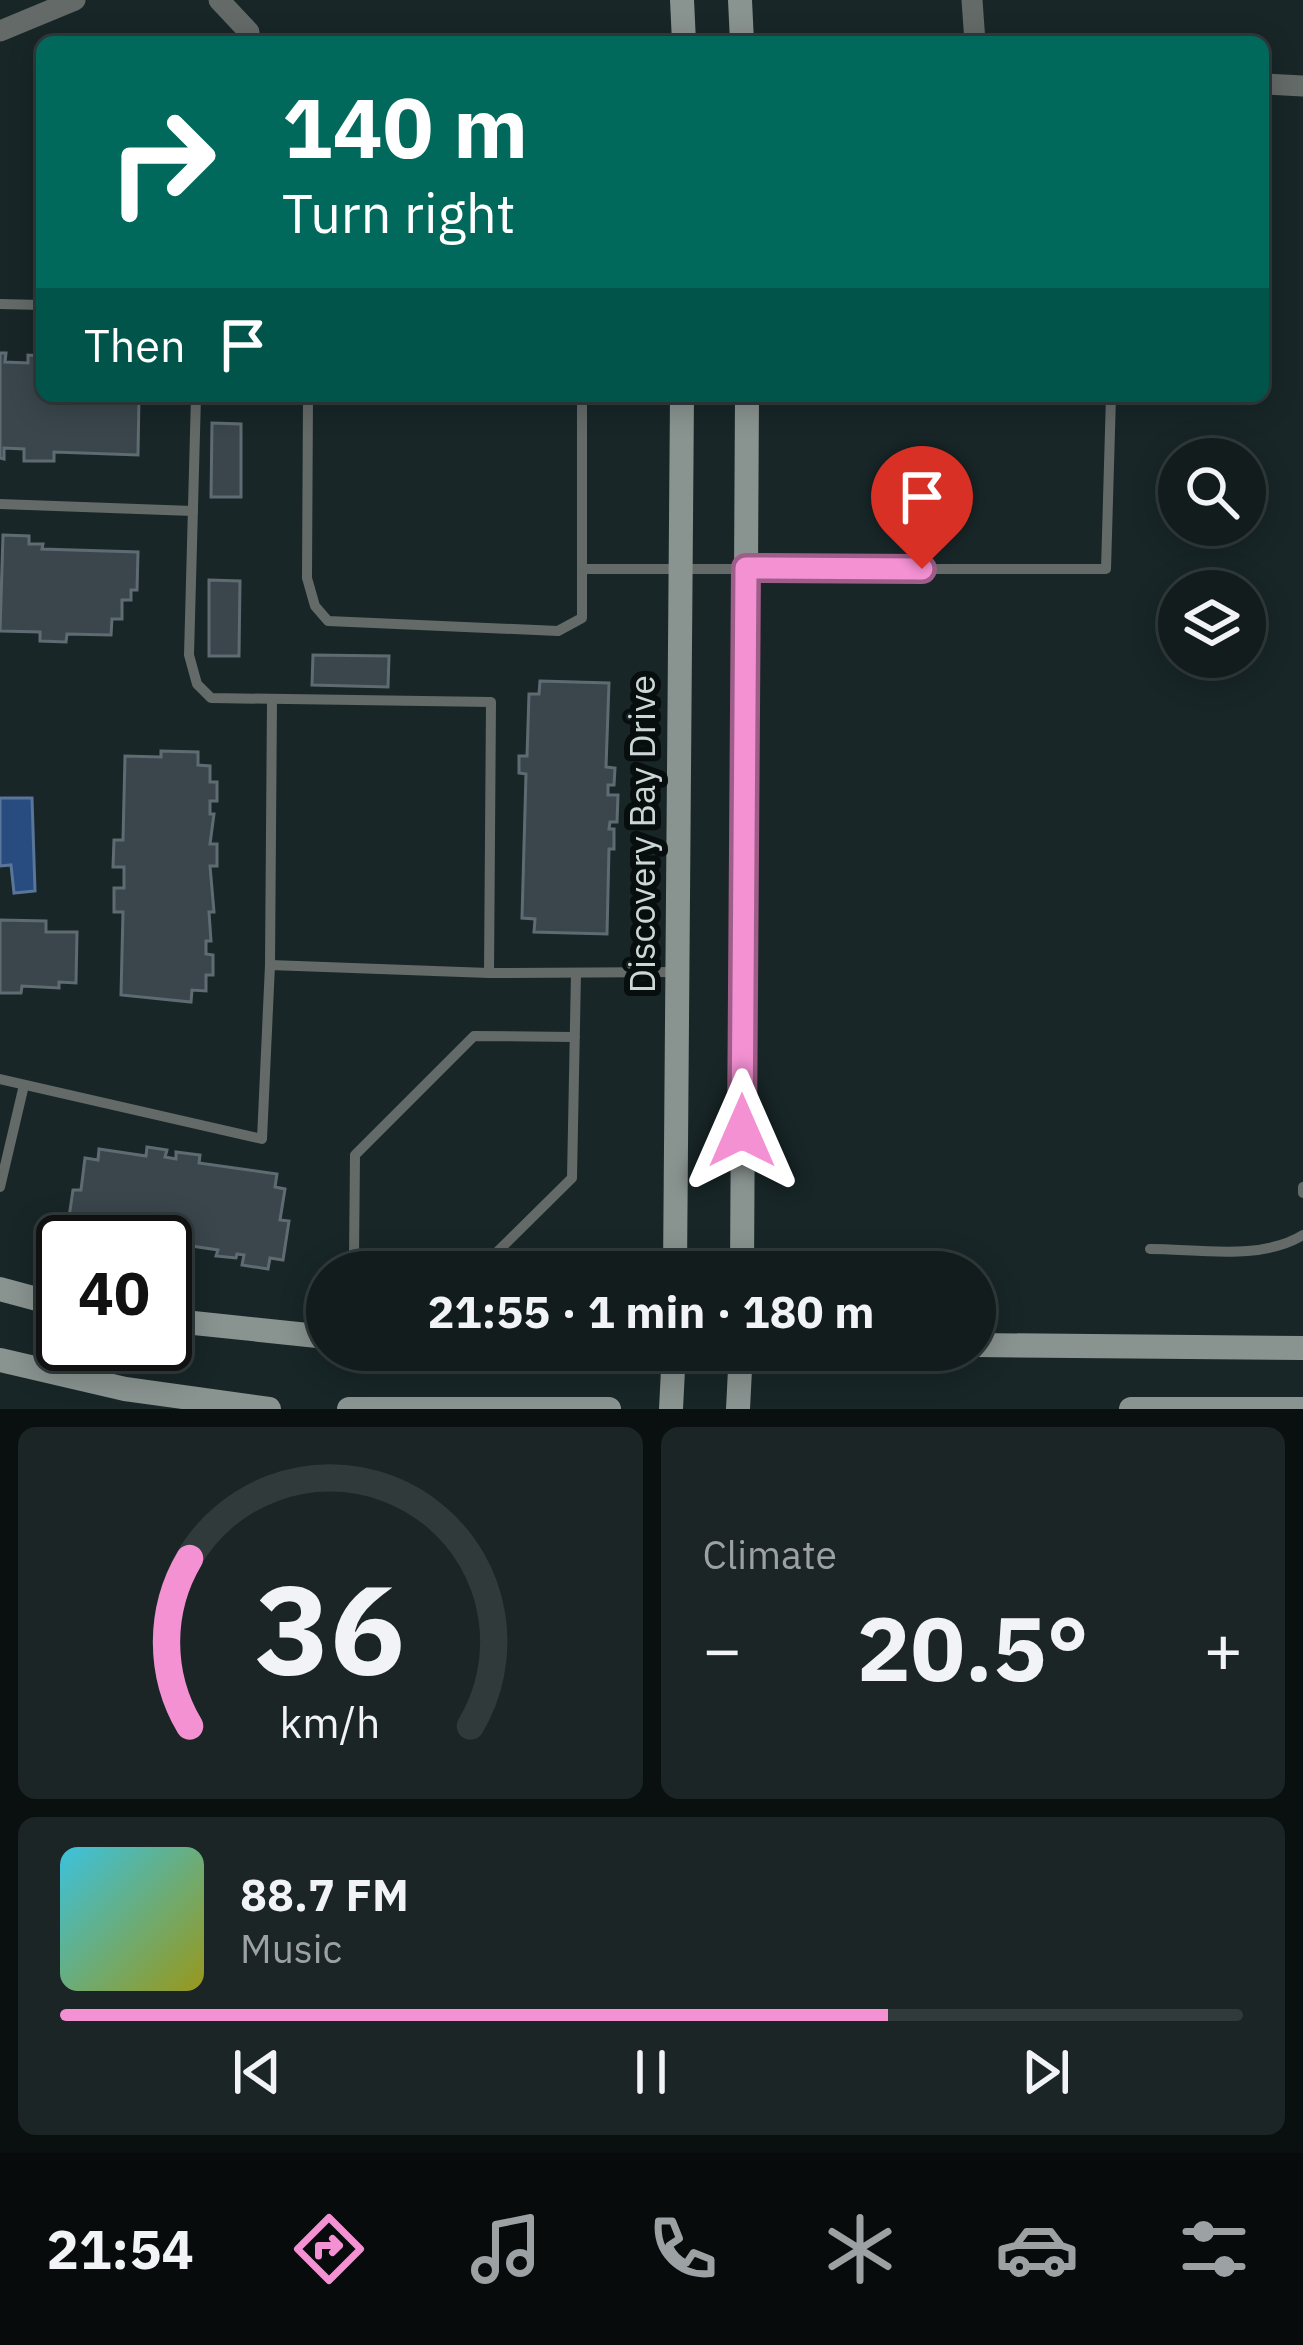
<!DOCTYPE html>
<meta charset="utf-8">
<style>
body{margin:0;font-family:"IBM Plex Sans",sans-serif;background:#1b2526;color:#f1f3f6;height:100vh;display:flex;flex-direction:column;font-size:45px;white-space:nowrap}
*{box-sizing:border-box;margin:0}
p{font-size:39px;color:#9ca1a4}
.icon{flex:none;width:66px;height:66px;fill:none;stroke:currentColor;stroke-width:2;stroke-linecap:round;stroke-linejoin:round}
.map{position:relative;height:1409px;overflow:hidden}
.side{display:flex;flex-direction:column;gap:18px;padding:18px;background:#0a0f10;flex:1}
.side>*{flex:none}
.guide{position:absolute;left:36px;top:36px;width:1233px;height:366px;border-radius:18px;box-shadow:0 6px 30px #0003,0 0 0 3px #313a3b;background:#00695c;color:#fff;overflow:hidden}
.controls{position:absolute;left:1158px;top:438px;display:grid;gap:24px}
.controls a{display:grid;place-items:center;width:108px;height:108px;border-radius:50%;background:#121c1d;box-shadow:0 6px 30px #0003,0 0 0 3px #313a3b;font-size:60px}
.speed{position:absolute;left:36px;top:1215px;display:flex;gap:24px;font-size:60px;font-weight:700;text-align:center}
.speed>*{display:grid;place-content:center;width:156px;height:156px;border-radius:50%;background:#121c1d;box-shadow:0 6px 30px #0003,0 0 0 3px #313a3b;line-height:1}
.speed .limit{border:6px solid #111;border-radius:18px;background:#fff;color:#111}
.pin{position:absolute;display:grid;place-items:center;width:102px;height:102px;color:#fff;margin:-123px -51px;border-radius:50% 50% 50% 0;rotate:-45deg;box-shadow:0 0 12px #0007}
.pin .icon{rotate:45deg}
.me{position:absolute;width:132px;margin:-66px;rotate:0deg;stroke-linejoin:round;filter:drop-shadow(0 0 9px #0008)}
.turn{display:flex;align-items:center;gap:42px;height:252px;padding:0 48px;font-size:54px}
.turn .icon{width:156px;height:156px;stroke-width:2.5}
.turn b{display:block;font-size:84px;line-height:102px}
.then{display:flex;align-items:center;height:114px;padding:0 48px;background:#0003;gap:24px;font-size:45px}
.big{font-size:90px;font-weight:700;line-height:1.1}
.side .card{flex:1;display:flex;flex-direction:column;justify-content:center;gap:18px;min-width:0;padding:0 42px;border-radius:18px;background:#1b2526}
.side .dial{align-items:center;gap:0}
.dial svg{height:312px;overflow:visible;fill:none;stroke:#313a3b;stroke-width:7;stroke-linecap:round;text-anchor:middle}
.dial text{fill:#f1f3f6;stroke:none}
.song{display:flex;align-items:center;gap:36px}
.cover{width:144px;height:144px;border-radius:18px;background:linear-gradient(135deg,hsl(190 70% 55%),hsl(60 70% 35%))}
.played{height:12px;border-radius:6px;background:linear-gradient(90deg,#f491d3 70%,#313a3b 70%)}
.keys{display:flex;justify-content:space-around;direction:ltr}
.heat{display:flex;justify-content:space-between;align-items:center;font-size:66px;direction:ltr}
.side .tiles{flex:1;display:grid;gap:18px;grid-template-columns:1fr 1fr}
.card:last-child{grid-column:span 2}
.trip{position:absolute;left:306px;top:1251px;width:690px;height:120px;border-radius:60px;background:#121c1d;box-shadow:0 6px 30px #0003,0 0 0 3px #313a3b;font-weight:700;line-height:120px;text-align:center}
.dock{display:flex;height:192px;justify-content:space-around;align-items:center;background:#070b0c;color:#9ca1a4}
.dock .icon{width:84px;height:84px}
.dock .on{color:#f491d3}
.dock b{font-size:54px;color:#f1f3f6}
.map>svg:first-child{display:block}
</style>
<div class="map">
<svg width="1303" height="1409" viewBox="0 0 1303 1409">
<rect width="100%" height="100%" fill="#182627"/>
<path fill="#284c80" stroke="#5a759a" stroke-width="3" d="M0 798H32L35 891 14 893 11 865 0 866Z"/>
<g fill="#3a464c" stroke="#5f6b72" stroke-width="3">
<path d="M0 353H6L5 362 28 363V355L42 356V396H139L138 455 54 452V461H24V449L4 448V459L0 458Z"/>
<path d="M212 423 241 424V497H211Z"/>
<path d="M3 535 29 536V544H43L42 549 138 552 137 590H131V600H122V619H112L111 635 67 634 66 642 40 641V632L0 631Z"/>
<path d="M209 580 240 581 239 656H209Z"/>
<path d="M313 655 389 656 388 687 312 685Z"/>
<path d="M540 681 609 683 606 767 615 768 614 785H608V795H618L617 822H610L609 829H614V849H609L607 934 534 932 535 919 522 918 526 774 519 773V756H527L529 694H539Z"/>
<path d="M161 751 198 752V765L210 766V782H217V801H210V814H214L210 844H217V866H210L214 912H209L211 941H206V954L213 955V975H206V991L192 990 191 1002 121 995 123 912H114V888H124V867H113L114 840H123L125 756 161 757Z"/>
<path d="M0 920 46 921V932H77L76 983 59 982V988L22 986 21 993H0Z"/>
<path d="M147 1147 167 1150 165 1157 176 1159V1152L200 1155 199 1163 277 1174 275 1187 285 1189 280 1220 289 1221 283 1260 270 1258 268 1269 242 1265 244 1255 237 1254 236 1258 216 1256 218 1250 132 1237 130 1241 110 1239 111 1234 104 1232 103 1242 77 1238 78 1226 68 1224 73 1190H81L85 1158 98 1160 99 1149 146 1156Z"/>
</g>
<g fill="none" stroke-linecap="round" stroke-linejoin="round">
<g stroke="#646a68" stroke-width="10">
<path d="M0 304 42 305"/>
<path d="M196 396 189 655 197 684 211 698 491 702 489 973 677 972"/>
<path d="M308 396 307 578 315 606 328 621 558 631 582 618V396"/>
<path d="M0 504 193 511"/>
<path d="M582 569H1106L1111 396"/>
<path d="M270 965 272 699"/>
<path d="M575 1037 474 1036 355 1155 354 1257 494 1255 572 1178 576 973"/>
<path d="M0 1079 262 1139 270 965 489 973"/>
<path d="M0 1187 24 1085"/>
<path d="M1303 1187V1193"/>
<path d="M1150 1249C1198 1249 1261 1261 1303 1235"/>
</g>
<g stroke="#646a68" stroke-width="21">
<path d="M219 0 249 32"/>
<path d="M972 0 975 42"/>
<path d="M0 31 75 0"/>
<path d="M1263 84 1303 86"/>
</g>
<g stroke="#899390" stroke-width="24">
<path d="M682 0 684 42"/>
<path d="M740 0 742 42"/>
<path d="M675 1272 682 396"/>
<path d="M742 1272 747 396"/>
<path d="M0 1289 63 1306"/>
<path d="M165 1320 327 1337"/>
<path d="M975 1345 1303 1348"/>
<path d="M0 1360 125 1389 269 1409"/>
<path d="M349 1409H609"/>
<path d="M671 1409 674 1350"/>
<path d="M738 1409 741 1350"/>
<path d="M1131 1409H1303"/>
</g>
</g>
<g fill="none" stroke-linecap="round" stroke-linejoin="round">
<g stroke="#9f5e89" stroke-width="30">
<path id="route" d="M742 1131 746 568 922 569"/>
</g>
<use href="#route" stroke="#f491d3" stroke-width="21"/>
</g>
<g text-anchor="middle" stroke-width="12" stroke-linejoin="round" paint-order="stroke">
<g font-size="36" fill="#cdd6d6" stroke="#080d0e">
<text transform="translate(642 834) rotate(-90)" y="13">Discovery Bay Drive</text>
</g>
</g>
</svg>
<div class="controls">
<a><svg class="icon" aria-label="search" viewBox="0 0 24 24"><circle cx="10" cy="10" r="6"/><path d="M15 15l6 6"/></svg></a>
<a><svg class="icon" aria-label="layers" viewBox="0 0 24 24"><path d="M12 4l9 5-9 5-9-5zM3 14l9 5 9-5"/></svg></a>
</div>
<div class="speed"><div class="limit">40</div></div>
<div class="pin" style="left:922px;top:569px;background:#d93025"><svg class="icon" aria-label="arrive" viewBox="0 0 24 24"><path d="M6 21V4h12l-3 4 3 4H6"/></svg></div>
<svg class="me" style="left:742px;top:1131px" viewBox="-20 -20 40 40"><path d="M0-17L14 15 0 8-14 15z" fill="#f491d3" stroke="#fff" stroke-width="4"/></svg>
<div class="trip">21:55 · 1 min · 180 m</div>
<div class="guide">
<div class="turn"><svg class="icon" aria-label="right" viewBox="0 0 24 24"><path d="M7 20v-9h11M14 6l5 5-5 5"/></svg><div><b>140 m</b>Turn right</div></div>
<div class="then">Then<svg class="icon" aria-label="arrive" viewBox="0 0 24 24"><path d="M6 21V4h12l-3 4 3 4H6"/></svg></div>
</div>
</div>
<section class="side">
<div class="tiles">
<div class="card dial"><svg viewBox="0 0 100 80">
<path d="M14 69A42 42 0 1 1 86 69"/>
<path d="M14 69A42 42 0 0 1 14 26" stroke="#f491d3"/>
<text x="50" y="56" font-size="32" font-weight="700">36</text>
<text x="50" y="72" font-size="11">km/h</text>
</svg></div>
<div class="card"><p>Climate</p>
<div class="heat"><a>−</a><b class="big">20.5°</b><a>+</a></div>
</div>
<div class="card">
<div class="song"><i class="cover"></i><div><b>88.7 FM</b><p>Music</p></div></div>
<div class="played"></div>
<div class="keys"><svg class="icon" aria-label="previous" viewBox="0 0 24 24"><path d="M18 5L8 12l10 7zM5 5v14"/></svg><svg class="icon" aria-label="pause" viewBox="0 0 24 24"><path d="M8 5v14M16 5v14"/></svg><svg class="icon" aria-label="next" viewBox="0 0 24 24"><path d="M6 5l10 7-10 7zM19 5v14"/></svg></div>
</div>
</div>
</section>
<nav class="dock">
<b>21:54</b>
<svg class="icon on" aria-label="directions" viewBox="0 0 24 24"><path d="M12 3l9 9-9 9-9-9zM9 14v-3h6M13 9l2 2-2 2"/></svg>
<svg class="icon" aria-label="music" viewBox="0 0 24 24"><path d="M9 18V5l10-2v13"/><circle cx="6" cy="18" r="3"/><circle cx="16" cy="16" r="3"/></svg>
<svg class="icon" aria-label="phone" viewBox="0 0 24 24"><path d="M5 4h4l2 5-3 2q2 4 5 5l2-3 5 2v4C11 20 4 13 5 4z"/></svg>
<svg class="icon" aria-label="climate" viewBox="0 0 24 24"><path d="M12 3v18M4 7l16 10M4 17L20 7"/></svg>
<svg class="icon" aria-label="car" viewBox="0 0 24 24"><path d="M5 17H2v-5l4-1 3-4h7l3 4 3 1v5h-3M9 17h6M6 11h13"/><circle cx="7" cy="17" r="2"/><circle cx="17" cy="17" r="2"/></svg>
<svg class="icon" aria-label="filters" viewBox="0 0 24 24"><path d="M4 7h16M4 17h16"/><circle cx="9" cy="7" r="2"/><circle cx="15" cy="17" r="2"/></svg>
</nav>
